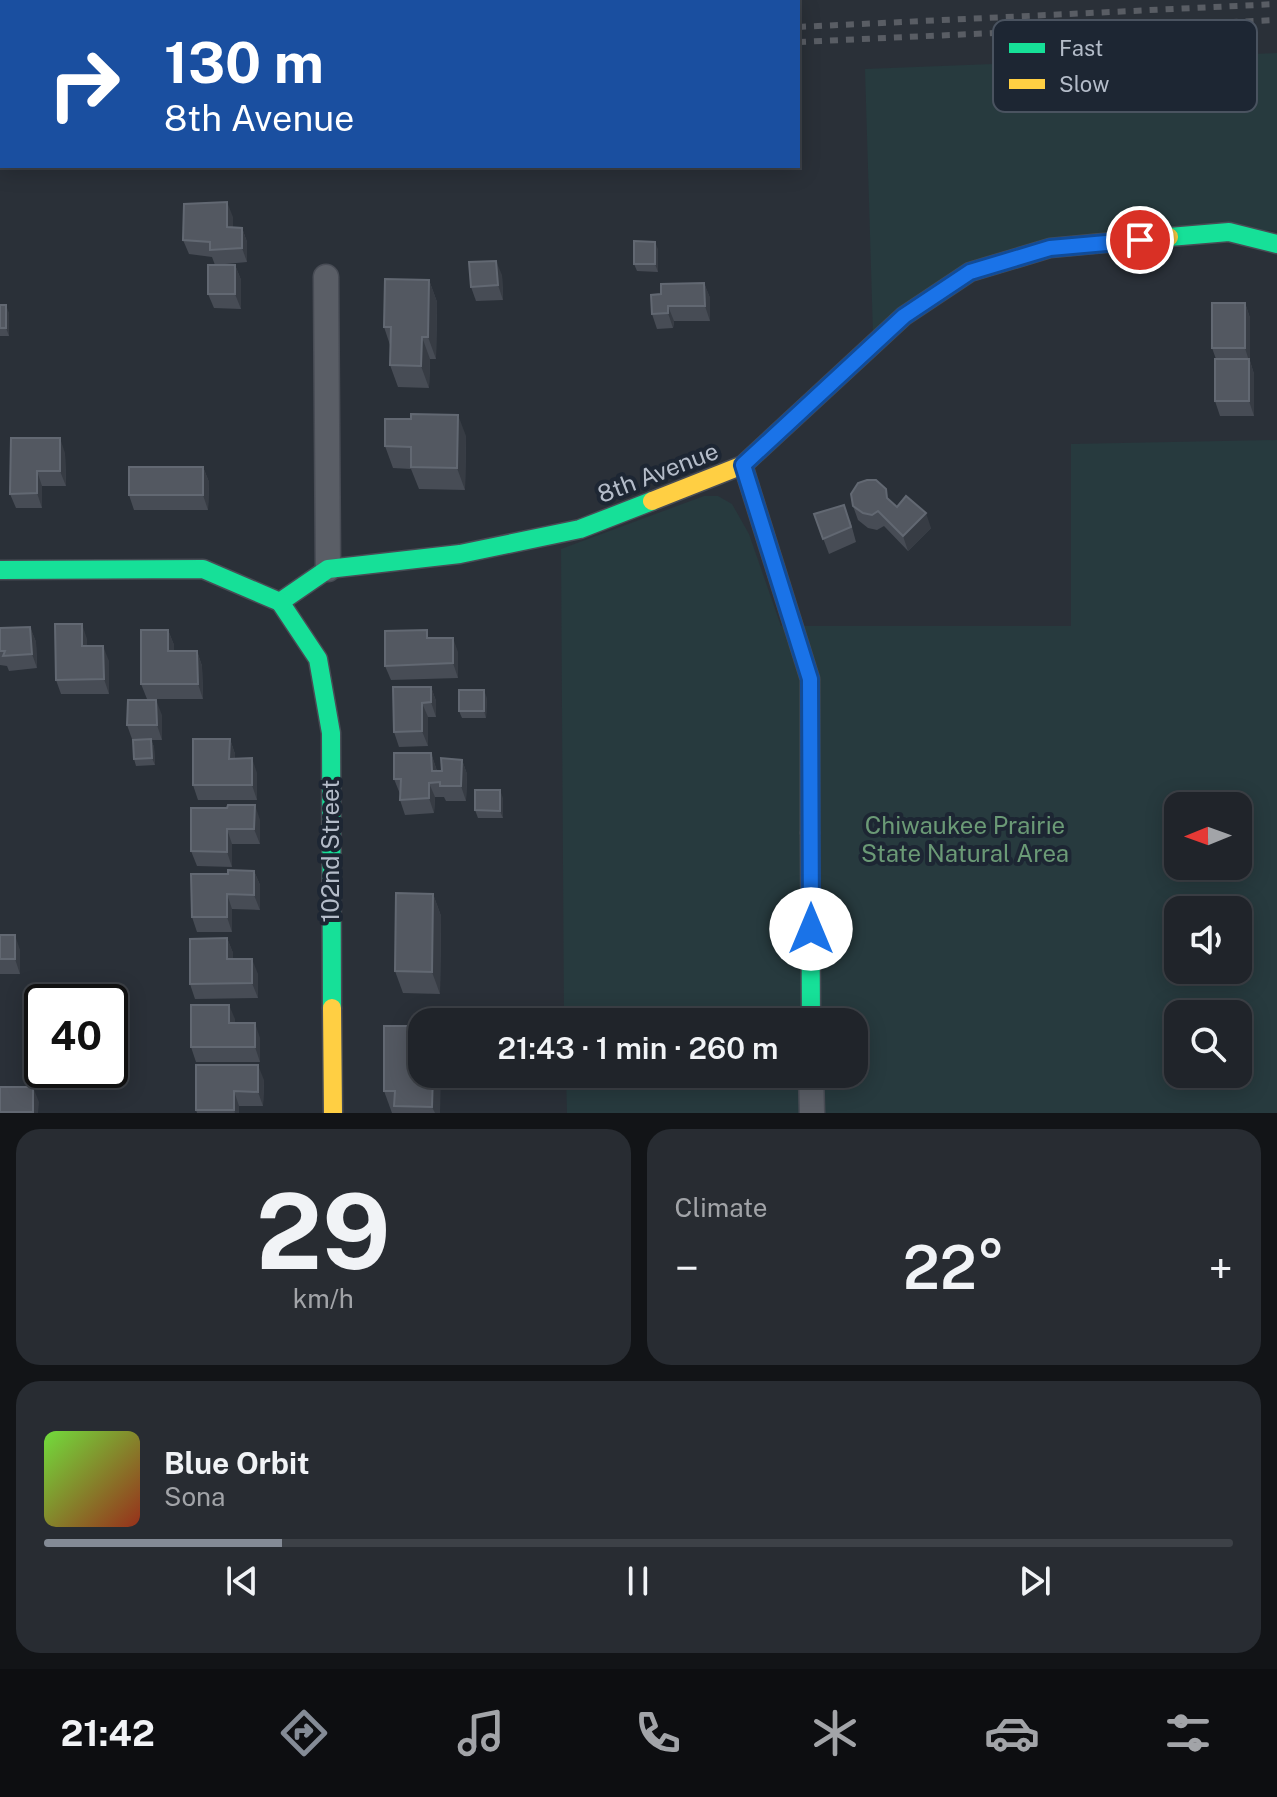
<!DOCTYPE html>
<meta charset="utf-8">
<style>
body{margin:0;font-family:"Public Sans",sans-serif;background:#282c32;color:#f1f3f6;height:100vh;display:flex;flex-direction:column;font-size:30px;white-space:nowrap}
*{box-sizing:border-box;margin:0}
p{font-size:26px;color:#a2a4a8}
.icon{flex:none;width:44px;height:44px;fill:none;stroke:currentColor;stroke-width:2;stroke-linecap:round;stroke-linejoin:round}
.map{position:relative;height:1113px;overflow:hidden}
.sheet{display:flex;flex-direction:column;gap:16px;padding:16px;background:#121417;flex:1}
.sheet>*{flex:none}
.banner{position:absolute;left:0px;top:0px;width:800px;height:168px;box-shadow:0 4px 20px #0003,0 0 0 2px #3d4147;background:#1a4fa0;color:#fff;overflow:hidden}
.needle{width:52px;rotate:269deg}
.fabs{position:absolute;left:1164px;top:792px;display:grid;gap:16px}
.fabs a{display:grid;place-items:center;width:88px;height:88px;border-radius:16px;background:#20242a;box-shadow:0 4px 20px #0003,0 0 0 2px #3d4147;font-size:40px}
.speed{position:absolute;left:24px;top:984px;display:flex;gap:16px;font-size:40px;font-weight:700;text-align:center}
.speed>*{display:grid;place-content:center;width:104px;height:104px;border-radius:50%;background:#20242a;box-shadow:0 4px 20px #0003,0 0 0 2px #3d4147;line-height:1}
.speed .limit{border:4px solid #111;border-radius:12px;background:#fff;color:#111}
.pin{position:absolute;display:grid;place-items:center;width:68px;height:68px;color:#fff;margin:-34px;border:4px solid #fff;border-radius:50%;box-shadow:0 2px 8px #0007}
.me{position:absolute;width:88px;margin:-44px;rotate:0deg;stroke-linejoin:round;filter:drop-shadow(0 0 6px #0008)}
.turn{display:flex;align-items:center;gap:28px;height:168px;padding:0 32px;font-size:36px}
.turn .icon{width:104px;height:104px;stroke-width:2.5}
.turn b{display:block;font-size:56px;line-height:68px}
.big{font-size:60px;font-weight:600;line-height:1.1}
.sheet .tile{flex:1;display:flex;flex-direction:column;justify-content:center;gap:12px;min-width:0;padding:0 28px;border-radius:24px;background:#282c32}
.sheet .dial{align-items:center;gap:0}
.dial b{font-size:104px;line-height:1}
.song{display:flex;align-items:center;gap:24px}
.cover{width:96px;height:96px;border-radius:12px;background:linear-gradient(135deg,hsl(100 70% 55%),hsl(10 70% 35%))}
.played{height:8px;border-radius:4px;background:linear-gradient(90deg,#848b96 20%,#3d4147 20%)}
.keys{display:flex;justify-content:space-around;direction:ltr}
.heat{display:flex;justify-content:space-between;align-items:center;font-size:44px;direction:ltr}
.sheet .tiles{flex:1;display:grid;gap:16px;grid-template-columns:1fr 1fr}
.tile:last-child{grid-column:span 2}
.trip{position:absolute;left:408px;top:1008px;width:460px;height:80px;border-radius:24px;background:#20242a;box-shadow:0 4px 20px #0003,0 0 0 2px #3d4147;font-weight:600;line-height:80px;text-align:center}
.tabs{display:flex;height:128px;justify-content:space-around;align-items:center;background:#0d0e11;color:#a2a4a8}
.tabs .icon{width:56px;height:56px}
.tabs .current{color:#848b96}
.tabs b{font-size:36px;color:#f1f3f6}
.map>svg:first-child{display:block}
</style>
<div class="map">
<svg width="1277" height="1113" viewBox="0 0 1277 1113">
<rect width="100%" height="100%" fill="#2a3038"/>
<g fill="#273a3e" fill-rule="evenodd">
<path d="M0 0H578L538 2H2V28H0Z"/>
<path d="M1277 53V230L1036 243 873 334 865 69Z"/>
<path d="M1277 440V1113H567L566 1074H854V1022H564L561 549 704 496H718L732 504 749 534 781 626H1071V444ZM1178 806H1238V866H1178ZM1178 910H1238V970H1178ZM1178 1014H1238V1074H1178Z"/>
</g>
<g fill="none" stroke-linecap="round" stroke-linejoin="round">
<g stroke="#484c55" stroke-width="27">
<g id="street">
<path d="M326 277 328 569"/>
<path d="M811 1074 812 1113"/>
</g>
</g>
<g stroke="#484c55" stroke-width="21">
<g id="fast">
<path d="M1169 237 1229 232 1277 244"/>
<path d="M0 570 203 569 280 602 328 569 460 554 580 529 652 501"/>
<path d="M280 602 318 659 331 733 332 1008"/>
<path d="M810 833 811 1022"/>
</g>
</g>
<g stroke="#484c55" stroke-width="21">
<g id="slow">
<path d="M743 465 810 679V833"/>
<path d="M652 501 743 465 904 316 970 272 1050 248 1169 237"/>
<path d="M332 1008 333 1113"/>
</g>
</g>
<use href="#street" stroke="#5a5e66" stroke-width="24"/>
<use href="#fast" stroke="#16e098" stroke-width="18"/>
<use href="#slow" stroke="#ffcf43" stroke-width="18"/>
<g stroke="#595d64" stroke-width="6" stroke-dasharray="8 8" stroke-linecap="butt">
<path d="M798 27 1277 4"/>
<path d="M798 42 1277 20"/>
<path d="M0 65H2"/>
<path d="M0 80H2"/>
</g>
</g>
<g fill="#474c55">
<path d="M233 217V227L242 228 247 242V262L215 265 212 257 189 254 183 240Z"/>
<path d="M658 249V272L637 271 634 264Z"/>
<path d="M235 265 241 280V309L214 308 208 294Z"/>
<path d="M502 275 503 300 476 301 471 287Z"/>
<path d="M429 280 437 302 436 359H430L429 388 398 387 390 365V345L384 327Z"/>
<path d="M704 283 710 298V321H674L673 328 657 329 652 314 661 294Z"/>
<path d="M1245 303 1250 318V361L1254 374V416H1220L1215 401 1216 359 1212 348Z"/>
<path d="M0 305 9 313V336H0Z"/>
<path d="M411 419 466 436 465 490 419 489 411 469 393 468 385 446Z"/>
<path d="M11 438 65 453 66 486H42V508H16L10 494Z"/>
<path d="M203 467 209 482 208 510H134L129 495Z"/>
<path d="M890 501 897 507 931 528 908 551 884 526 877 530 868 528 858 520 853 506Z"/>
<path d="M814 514 850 520 856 542 829 554Z"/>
<path d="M30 627 36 642 37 668 9 671 7 666 0 665V628Z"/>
<path d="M168 630 174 645V651H197L202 666 203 699H147L141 684Z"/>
<path d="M430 638 458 652V678L391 680 385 666Z"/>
<path d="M87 639V646L109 661V694H61L56 680Z"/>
<path d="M431 687 436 701V717H428V746L399 747 394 732Z"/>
<path d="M487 698 486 718H462L459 711Z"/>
<path d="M162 715V740H151L154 747 155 765 136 766 134 759 146 740 132 739 127 725Z"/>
<path d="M230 739 235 754V759L257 773V800H198L193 785Z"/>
<path d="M431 753 437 771H442L462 760 467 774 466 801H446L444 797H435L434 813 405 815 400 800V794L394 779Z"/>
<path d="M503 798V818H478L475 810Z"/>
<path d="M227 808 260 820V844H232V867L197 866 191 851Z"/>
<path d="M254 871 260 885V910L232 909V932H197L192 917 228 874Z"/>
<path d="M433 894 441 916 440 994 403 993 395 971Z"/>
<path d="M0 935 20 950V974H0Z"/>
<path d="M227 938 233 953V959L258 974V998L195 999 190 984Z"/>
<path d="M235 1019V1023L260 1038V1062H196L191 1047Z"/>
<path d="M384 1026 440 1113H392L384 1091Z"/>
<path d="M196 1065 264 1080 263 1106H239V1113H197L196 1110Z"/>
</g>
<g fill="#373c44">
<path d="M227 202 233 217V242L227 227Z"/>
<path d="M242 228 247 242V262L242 248Z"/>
<path d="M655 242 658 249V272L655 264Z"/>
<path d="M496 261 502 275 503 300 498 285Z"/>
<path d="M235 265 241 280V309L235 294Z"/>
<path d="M429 280 437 302 436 359 428 337Z"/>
<path d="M704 283 710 298V321L705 306Z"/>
<path d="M1245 303 1250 318V361L1254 374V416L1249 401V361L1245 348Z"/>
<path d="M6 305 9 313V336L6 328Z"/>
<path d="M668 306 674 321 673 328 668 313Z"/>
<path d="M422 337 430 359 429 388 421 366Z"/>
<path d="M458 415 466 436 465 490 457 468Z"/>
<path d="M60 438 65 453 66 486 60 471Z"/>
<path d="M203 467 209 482 208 510 203 495Z"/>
<path d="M37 471 42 486V508L37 493Z"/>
<path d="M926 513 931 528 908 551 903 536Z"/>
<path d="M82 624 87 639V660L82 646Z"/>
<path d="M30 627 36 642 37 668 32 654Z"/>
<path d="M168 630 174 645V666L168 651Z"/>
<path d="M453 638 458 652V678L453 663Z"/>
<path d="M103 646 109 661V694L104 679Z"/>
<path d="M197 651 202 666 203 699 198 684Z"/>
<path d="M431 687 436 701V717L431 702Z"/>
<path d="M484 690 487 698 486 718 484 711Z"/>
<path d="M156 700 162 715V740L157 725Z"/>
<path d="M422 703 428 717V746L422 731Z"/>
<path d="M151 739 154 747 155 765 152 758Z"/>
<path d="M230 739 235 754 234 774 229 759Z"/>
<path d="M431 753 436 768 437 782 432 771Z"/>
<path d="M252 758 257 773V800L252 785Z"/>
<path d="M462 760 467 774 466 801 461 786Z"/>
<path d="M429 783 435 797 434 813 429 798Z"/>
<path d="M500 790 503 798V818L500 811Z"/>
<path d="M255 805 260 820V844L254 829Z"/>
<path d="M227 829 232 844V867L227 852Z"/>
<path d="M254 871 260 885V910L254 895Z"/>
<path d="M227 894 232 909V932L227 917Z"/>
<path d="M433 894 441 916 440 994 432 972Z"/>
<path d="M15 935 20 950V974L15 959Z"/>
<path d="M227 938 233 953V974L227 959Z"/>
<path d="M252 959 258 974V998L252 983Z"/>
<path d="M229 1005 235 1019V1038L229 1023Z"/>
<path d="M255 1023 260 1038V1062L255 1047Z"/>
<path d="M258 1065 264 1080 263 1106 258 1092Z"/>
<path d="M433 1074H441L440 1113H435L432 1107Z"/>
<path d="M33 1087 39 1102 38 1113H33Z"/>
<path d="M234 1091 239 1106V1113H235L234 1110Z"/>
</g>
<g fill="#535861" stroke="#626872" stroke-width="2">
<path d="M227 202V227L242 228V248L210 250V242L183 240 184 204Z"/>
<path d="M634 241 655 242V264H634Z"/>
<path d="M496 261 498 285 471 287 469 262Z"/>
<rect x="208" y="265" width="27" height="29"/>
<path d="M385 279 429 280 428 337H422L421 366 390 365 391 327H384Z"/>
<path d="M704 283 705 306H668V313L652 314 651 295 661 294V284Z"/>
<rect x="1212" y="303" width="33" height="45"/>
<rect x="0" y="305" width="6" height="23"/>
<rect x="1215" y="359" width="34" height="42"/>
<path d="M411 414 458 415 457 468 411 467V447L385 446V419H411Z"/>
<path d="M11 438H60V471H37V493L10 494Z"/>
<rect x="129" y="467" width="74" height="28"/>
<path d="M867 480H876L886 489 887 498 897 507 906 496 926 513 903 536 878 511 872 515 863 513 853 506 851 494 858 483Z"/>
<path d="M844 505 851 527 823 539 814 514Z"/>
<path d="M55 624H82V646H103L104 679 56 680Z"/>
<path d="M30 627 32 654 3 656 5 651H0V628Z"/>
<path d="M141 630H168V651H197L198 684H141Z"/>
<path d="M427 630V638H453V663L385 666V631Z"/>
<path d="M393 687H431V702L422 703V731L394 732Z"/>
<rect x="459" y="690" width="25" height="21"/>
<path d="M128 700H156L157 725H127Z"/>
<path d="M151 739 152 758 134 759 133 740Z"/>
<path d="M193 739H230L229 759 252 758V785H193Z"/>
<path d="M394 753H431L432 771H442L441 758 462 760 461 786H440V782L429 783V798L400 800 401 779H394Z"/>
<path d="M475 790H500V811L475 810Z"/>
<path d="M228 805H255L254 829H227V852L191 851V808H227Z"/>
<path d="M228 870 254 871V895L227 894V917H192L191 874H228Z"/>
<path d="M396 893 433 894 432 972 395 971Z"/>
<rect x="0" y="935" width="15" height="24"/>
<path d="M227 938V959H252V983L190 984V939Z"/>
<path d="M191 1005H229V1023H255V1047H191Z"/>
<path d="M384 1026H422V1074H433L432 1107 394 1106 395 1091H384Z"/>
<path d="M196 1065H258V1092L234 1091V1110H196Z"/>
<rect x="0" y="1087" width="33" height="25"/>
</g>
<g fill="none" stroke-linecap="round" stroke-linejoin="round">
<g stroke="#114b97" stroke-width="20">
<path id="route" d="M811 929 810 679 743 465 904 316 970 272 1050 248 1140 240"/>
</g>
<use href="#route" stroke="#1a73e8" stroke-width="14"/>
</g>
<g text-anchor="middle" stroke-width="8" stroke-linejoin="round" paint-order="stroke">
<g font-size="24" fill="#b4bcc9" stroke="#1d2633">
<text transform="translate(658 473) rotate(-21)" y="8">8th Avenue</text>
<text transform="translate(331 851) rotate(-90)" y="8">102nd Street</text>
</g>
<g font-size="24" fill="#6b9a76" stroke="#1d2633">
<text x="965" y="834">Chiwaukee Prairie<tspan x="965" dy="28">State Natural Area</tspan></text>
</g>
</g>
<rect x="993" y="20" width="264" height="92" rx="12" fill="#1d2633" stroke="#4a5360" stroke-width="2"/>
<rect x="1009" y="43" width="36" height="10" fill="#16e098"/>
<rect x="1009" y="79" width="36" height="10" fill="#ffcf43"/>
<g font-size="22" fill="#b4bcc9">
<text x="1059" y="56">Fast</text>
<text x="1059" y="92">Slow</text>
</g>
</svg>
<div class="fabs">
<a><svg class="needle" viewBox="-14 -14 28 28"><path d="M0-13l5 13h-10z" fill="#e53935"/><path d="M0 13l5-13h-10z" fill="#a2a4a8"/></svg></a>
<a><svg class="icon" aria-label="sound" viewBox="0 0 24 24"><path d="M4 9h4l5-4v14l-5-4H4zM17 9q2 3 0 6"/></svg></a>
<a><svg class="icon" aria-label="search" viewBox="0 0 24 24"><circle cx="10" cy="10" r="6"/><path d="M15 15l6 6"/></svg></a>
</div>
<div class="speed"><div class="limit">40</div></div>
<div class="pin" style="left:1140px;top:240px;background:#d93025"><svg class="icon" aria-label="arrive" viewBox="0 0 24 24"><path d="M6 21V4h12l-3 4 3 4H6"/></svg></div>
<svg class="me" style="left:811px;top:929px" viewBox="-20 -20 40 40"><circle r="19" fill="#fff"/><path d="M0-13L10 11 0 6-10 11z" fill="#1a73e8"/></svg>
<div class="trip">21:43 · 1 min · 260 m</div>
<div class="banner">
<div class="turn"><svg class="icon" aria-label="right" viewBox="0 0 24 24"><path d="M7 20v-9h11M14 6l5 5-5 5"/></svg><div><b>130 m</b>8th Avenue</div></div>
</div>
</div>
<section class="sheet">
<div class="tiles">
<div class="tile dial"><b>29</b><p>km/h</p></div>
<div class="tile"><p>Climate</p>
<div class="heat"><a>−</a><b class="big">22°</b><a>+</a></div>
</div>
<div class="tile">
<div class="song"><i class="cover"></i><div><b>Blue Orbit</b><p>Sona</p></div></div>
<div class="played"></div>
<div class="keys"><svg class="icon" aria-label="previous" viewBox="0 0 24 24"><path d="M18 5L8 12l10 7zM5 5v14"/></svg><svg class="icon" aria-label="pause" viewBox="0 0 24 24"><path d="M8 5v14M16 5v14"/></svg><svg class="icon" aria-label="next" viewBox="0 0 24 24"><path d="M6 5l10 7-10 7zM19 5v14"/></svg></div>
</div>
</div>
</section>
<nav class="tabs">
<b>21:42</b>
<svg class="icon current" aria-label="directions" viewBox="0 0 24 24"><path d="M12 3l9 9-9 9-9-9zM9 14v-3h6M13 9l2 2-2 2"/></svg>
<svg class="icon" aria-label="music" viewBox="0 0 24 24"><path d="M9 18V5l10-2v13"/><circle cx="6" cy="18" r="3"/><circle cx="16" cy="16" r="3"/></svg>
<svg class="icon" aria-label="phone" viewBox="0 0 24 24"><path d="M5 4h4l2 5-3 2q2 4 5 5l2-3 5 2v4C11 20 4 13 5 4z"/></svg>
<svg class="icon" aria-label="climate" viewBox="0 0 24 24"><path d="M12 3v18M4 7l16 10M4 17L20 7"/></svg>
<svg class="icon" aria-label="car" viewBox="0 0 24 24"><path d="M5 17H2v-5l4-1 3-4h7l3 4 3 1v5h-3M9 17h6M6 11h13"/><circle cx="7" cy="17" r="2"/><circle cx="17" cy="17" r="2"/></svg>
<svg class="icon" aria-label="filters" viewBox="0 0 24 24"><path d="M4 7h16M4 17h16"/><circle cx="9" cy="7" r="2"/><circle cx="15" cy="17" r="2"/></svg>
</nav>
